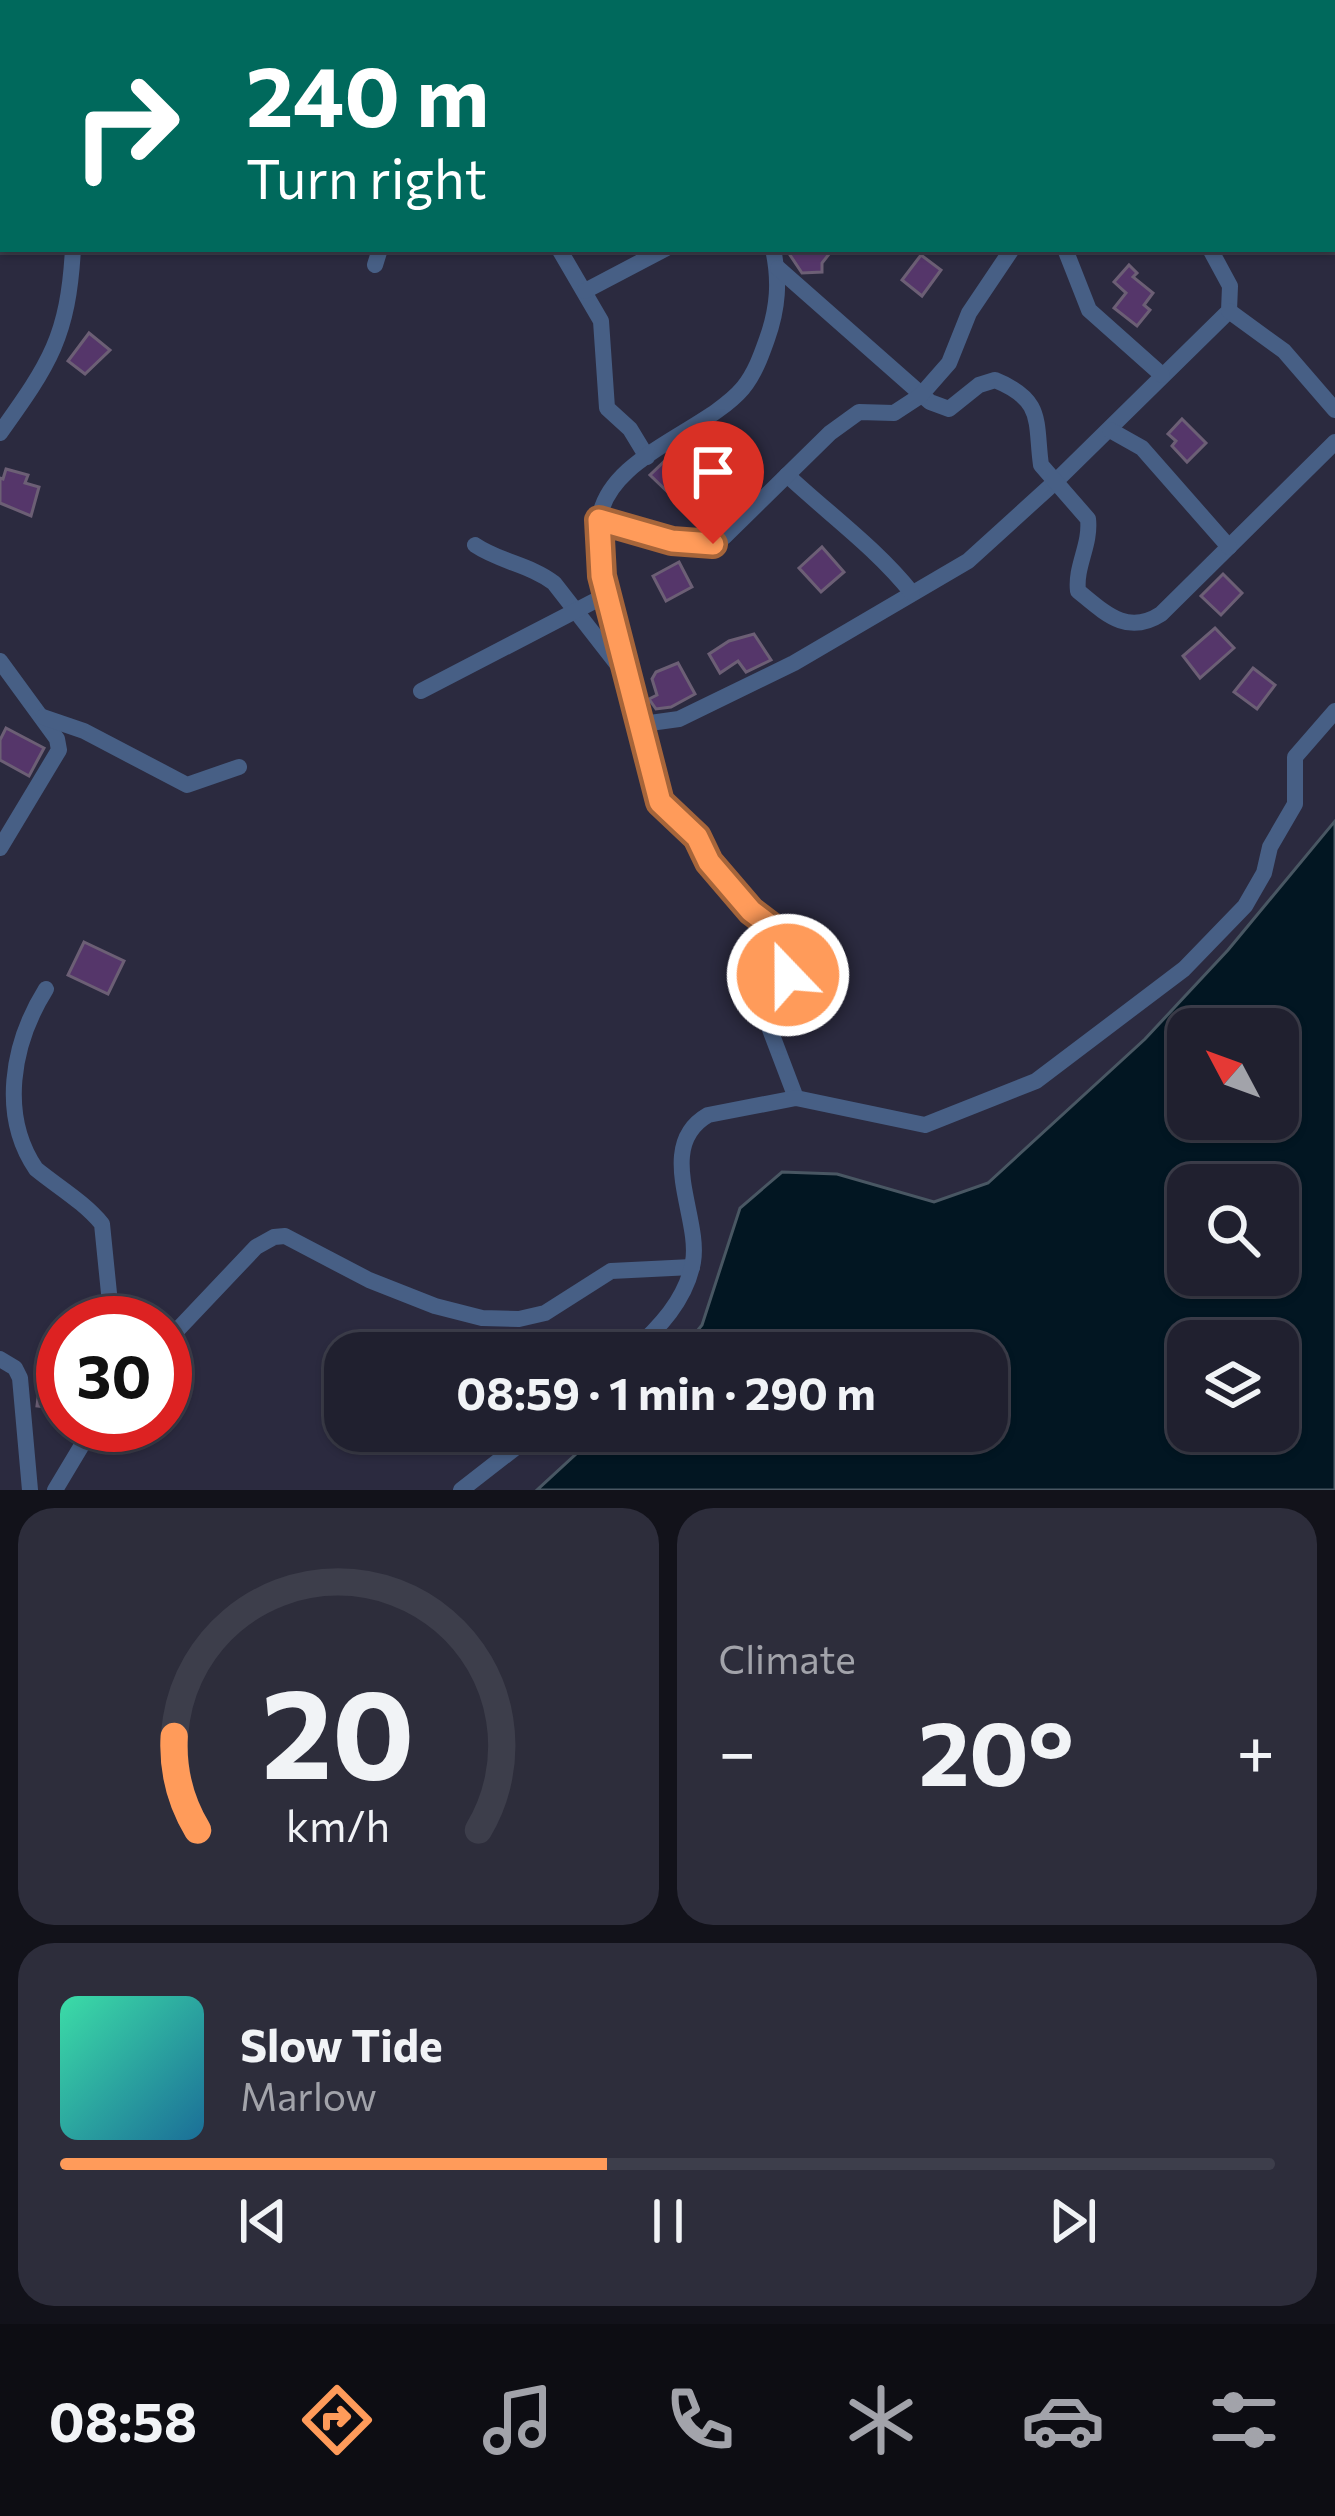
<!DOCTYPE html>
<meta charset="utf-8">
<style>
body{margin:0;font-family:Commissioner,sans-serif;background:#2d2d3b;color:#f1f3f6;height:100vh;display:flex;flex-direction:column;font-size:45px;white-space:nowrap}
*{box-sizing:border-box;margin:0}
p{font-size:39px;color:#a2a3aa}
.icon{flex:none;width:66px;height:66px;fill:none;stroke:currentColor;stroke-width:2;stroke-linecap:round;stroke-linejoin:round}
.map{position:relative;height:1490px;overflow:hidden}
.drawer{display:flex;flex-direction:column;gap:18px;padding:18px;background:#12121a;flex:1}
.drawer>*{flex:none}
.guide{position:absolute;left:0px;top:0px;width:1335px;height:252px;box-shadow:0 3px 9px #0004,0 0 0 3px #3d3e4b;background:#00695c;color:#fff;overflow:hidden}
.needle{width:78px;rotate:311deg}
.controls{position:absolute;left:1167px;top:1008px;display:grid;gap:24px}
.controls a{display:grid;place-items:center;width:132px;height:132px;border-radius:24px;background:#20202f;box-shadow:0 3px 9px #0004,0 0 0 3px #3d3e4b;font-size:60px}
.speed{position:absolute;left:36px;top:1296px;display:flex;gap:24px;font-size:60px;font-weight:700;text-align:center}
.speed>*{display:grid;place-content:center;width:156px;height:156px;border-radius:50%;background:#20202f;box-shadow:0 3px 9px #0004,0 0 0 3px #3d3e4b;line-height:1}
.speed .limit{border:18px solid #d22;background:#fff;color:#111}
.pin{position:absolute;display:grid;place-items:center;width:102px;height:102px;color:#fff;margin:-123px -51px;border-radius:50% 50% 50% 0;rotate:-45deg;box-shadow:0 0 12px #0007}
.pin .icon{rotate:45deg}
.me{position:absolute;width:132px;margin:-66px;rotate:338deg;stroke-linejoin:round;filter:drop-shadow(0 0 9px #0008)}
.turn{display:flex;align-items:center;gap:42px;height:252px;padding:0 48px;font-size:54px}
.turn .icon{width:156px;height:156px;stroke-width:2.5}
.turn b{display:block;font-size:84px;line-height:102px}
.big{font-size:90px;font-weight:700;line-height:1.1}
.drawer .widget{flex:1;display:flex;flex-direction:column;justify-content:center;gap:18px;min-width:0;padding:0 42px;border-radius:36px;background:#2d2d3b}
.drawer .dial{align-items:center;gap:0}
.dial svg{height:312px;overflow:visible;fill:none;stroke:#3d3e4b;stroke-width:7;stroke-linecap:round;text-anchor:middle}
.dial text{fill:#f1f3f6;stroke:none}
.song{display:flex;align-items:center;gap:36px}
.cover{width:144px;height:144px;border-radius:18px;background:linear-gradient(135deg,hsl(160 70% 55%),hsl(200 70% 35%))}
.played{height:12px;border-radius:6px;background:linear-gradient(90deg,#ff9b5a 45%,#3d3e4b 45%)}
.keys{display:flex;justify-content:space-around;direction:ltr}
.heat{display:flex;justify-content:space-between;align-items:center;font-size:66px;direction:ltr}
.drawer .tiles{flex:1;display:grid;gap:18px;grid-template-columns:1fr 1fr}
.widget:last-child{grid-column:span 2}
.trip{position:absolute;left:324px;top:1332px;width:684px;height:120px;border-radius:36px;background:#20202f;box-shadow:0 3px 9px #0004,0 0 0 3px #3d3e4b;font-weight:700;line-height:120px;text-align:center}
.tab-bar{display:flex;height:192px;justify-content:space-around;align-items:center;background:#0d0d13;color:#a2a3aa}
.tab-bar .icon{width:84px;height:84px}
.tab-bar .current{color:#ff9b5a}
.tab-bar b{font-size:54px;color:#f1f3f6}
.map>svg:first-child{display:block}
</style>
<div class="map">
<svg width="1335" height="1490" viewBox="0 0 1335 1490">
<rect width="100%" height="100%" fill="#2b2a3f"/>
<path fill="#021622" stroke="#495763" stroke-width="3" fill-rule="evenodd" d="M1335 821V1490H537L601 1431H987V1353H679L702 1325 740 1208 782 1172 837 1174 934 1202 988 1183 1145 1039 1228 950ZM1188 1029H1278V1119H1188ZM1188 1185H1278V1275H1188ZM1188 1341H1278V1431H1188Z"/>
<g fill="#55366a" stroke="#6c5f75" stroke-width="3">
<path d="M786 249H833L822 263V272L802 273Z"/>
<path d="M921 255 941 270 922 296 902 280Z"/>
<path d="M1129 265 1137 273 1133 277 1153 293 1144 305 1150 310 1137 326 1114 308 1126 293 1114 282Z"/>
<path d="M89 333 110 350 85 374 68 361Z"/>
<path d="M1182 419 1206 443 1187 462 1172 446 1176 441 1168 434Z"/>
<path d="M671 455 695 482 676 500 650 475Z"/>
<path d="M6 469 28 475 25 483 39 487 31 516 0 503V478L3 479Z"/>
<path d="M822 547 844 572 821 592 799 568Z"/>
<path d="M679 562 692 587 666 601 653 576Z"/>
<path d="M1223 574 1242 593 1221 615 1201 596Z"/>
<path d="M1215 628 1234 648 1200 678 1183 656Z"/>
<path d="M754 634 771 660 746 672 738 661 720 673 709 654 729 641Z"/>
<path d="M678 663 695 694 671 707 656 709 649 699 657 695 652 679 656 672Z"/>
<path d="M1253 668 1275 685 1257 709 1234 692Z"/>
<path d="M6 728 44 748 29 776 0 760V740Z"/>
<path d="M84 942 124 961 108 994 68 975Z"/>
<path d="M41 1373 63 1376V1404L54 1403V1408L37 1406Z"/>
</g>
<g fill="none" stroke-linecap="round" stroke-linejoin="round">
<g stroke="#475f85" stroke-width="16">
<path d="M401 0 402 3"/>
<path d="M428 0 430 3"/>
<path d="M491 0 497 3"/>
<path d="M216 3 218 0"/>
<path d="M0 226 3 224"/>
<path d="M559 249 601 321 607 408 630 429 647 457"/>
<path d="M773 249C780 281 778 308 767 339 761 356 755 373 743 388 706 432 605 457 599 522 595 560 612 592 618 629 624 660 629 689 637 719L650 723 679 719 794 663 968 561 1055 482 1229 311 1230 286 1210 249"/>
<path d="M1065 249 1089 310 1162 375"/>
<path d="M375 265 380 249"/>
<path d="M778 268 930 402 949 409 979 385 995 380C1045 400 1035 423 1041 465L1088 519C1091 545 1075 566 1078 591 1105 613 1127 636 1161 614L1335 442"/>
<path d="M585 291 665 249"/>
<path d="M1229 311 1284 351 1335 410"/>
<path d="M1110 430 1142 448 1229 547"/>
<path d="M0 433C50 363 68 337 73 249"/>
<path d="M787 475C830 515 876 548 912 593"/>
<path d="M599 521 672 541 713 544 724 537 830 433 859 412 894 413 920 396 949 363 969 313 1012 249"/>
<path d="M475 545C500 562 531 565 554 583L621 669"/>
<path d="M0 661 57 739 59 750 0 848"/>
<path d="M421 691 608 594"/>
<path d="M43 717 84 731 187 785 239 767"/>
<path d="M637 719 660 802 696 837 709 862 751 911 776 930 784 944 789 961 788 975 769 1027 796 1098"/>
<path d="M46 989C11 1045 0 1116 36 1169 58 1187 84 1202 102 1224L112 1323"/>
<path d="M165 1343 256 1247 274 1237 285 1236 369 1280 435 1306 482 1318 519 1319 545 1313 611 1271 692 1267"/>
<path d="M631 1353C659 1328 686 1300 693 1262 701 1217 654 1146 708 1115L796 1098 925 1125 1036 1081 1184 969 1245 906 1264 873 1270 847 1295 804V757L1335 711"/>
<path d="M0 1359 15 1368 20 1378 30 1490"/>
<path d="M55 1490 94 1425"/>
<path d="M461 1490 537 1431"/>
</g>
</g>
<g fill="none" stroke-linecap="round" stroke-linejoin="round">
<g stroke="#a6653a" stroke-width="30">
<path id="route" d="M713 544 672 541 599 520 602 576 660 802 697 837 709 862 751 911 776 930 789 961 788 975"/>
</g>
<use href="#route" stroke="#ff9b5a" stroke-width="21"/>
</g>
</svg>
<div class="controls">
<a><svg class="needle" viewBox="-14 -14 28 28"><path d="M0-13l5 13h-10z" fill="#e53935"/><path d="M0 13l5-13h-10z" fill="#a2a3aa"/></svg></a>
<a><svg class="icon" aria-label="search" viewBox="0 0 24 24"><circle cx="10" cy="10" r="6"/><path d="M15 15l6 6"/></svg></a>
<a><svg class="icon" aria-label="layers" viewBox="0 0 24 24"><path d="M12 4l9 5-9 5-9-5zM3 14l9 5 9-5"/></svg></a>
</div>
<div class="speed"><div class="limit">30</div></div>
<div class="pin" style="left:713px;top:544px;background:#d93025"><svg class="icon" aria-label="arrive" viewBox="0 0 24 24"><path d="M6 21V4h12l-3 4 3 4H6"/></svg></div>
<svg class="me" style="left:788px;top:975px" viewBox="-20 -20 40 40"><circle r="17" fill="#ff9b5a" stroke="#fff" stroke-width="3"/><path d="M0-11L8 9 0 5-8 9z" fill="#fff"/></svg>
<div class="trip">08:59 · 1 min · 290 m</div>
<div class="guide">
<div class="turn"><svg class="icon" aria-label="right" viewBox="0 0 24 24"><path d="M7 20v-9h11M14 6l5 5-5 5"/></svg><div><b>240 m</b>Turn right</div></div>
</div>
</div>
<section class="drawer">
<div class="tiles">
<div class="widget dial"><svg viewBox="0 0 100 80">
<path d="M14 69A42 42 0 1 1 86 69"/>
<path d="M14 69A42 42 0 0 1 8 45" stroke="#ff9b5a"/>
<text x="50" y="56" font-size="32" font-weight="700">20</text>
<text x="50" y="72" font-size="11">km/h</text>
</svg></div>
<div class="widget"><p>Climate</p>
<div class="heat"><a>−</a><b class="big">20°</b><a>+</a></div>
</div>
<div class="widget">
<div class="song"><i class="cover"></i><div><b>Slow Tide</b><p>Marlow</p></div></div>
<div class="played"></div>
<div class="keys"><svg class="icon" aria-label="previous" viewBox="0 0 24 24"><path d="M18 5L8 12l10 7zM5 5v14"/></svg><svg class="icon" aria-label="pause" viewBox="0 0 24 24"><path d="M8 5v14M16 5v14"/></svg><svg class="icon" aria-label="next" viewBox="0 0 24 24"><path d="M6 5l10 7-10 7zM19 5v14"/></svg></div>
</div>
</div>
</section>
<nav class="tab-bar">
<b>08:58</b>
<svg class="icon current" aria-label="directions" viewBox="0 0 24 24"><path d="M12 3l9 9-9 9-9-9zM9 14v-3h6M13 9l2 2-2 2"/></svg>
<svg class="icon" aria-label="music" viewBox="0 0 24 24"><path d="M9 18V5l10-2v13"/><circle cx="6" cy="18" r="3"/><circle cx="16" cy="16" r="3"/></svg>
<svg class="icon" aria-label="phone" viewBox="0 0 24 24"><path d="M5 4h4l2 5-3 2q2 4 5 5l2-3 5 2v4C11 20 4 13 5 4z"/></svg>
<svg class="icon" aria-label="climate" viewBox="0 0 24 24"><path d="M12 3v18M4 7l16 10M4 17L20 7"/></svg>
<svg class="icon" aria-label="car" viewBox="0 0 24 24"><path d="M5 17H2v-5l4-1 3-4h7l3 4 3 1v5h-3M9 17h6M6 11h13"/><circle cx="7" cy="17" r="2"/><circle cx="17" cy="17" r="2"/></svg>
<svg class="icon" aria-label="filters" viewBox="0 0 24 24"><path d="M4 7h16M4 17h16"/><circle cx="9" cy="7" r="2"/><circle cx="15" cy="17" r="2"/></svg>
</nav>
